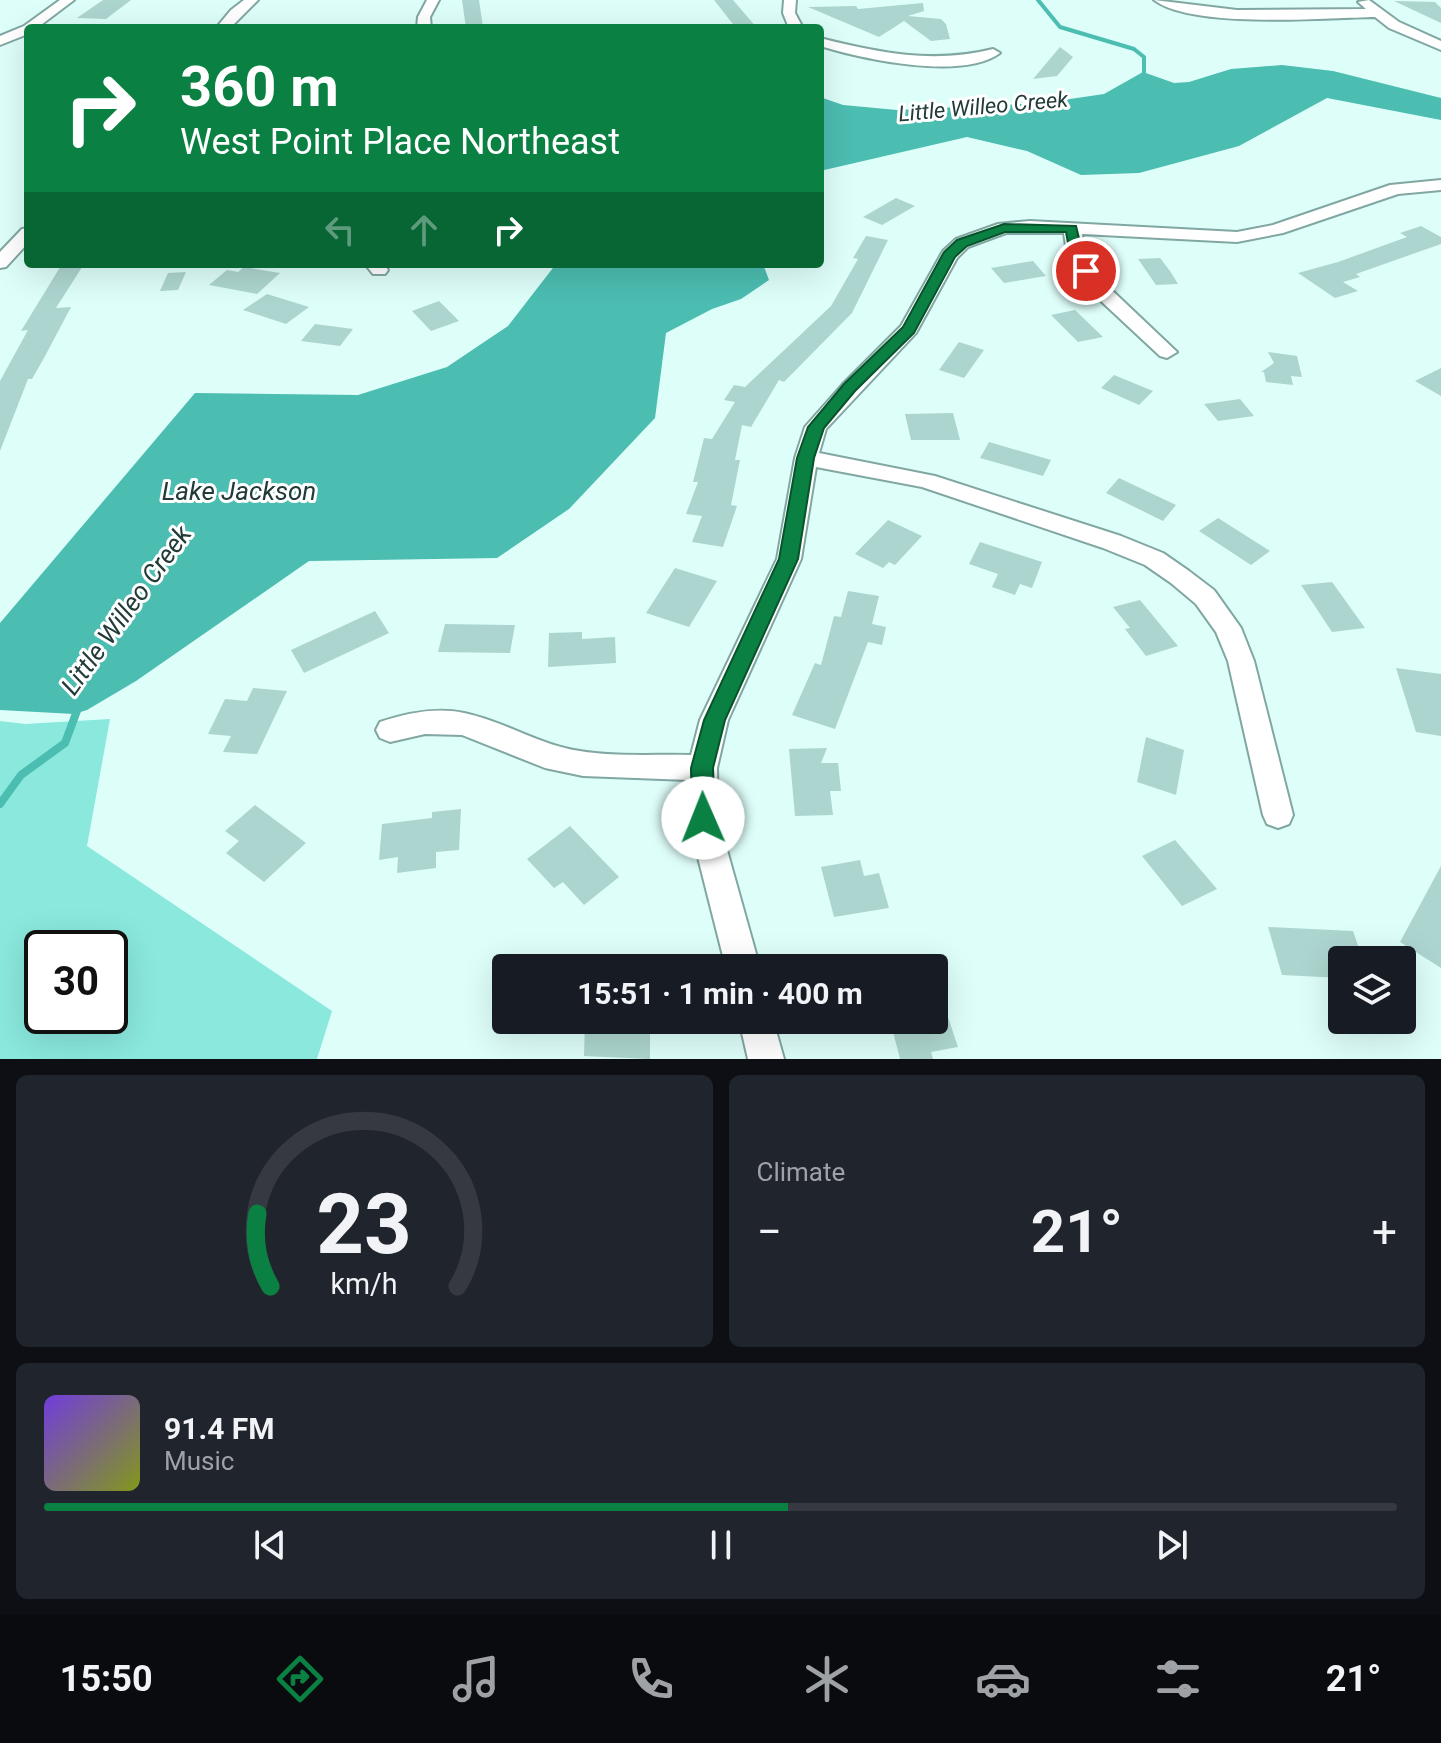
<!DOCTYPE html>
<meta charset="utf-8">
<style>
body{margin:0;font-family:Roboto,sans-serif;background:#20242c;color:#f1f3f6;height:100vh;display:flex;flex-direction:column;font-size:30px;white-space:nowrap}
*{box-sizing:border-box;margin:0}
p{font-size:26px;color:#9ea1a6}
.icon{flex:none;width:44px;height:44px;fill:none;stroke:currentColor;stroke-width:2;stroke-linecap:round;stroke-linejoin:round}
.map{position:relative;height:1059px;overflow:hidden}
.details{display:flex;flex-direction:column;gap:16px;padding:16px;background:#0d0f14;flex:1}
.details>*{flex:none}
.top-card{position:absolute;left:24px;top:24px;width:800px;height:244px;border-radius:8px;box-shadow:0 8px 32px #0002;background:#0b8043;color:#fff;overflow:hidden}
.buttons{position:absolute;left:1328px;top:946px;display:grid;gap:16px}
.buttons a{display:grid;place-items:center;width:88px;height:88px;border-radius:8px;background:#171b24;box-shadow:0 8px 32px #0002;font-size:40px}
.speed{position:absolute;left:24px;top:930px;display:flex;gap:16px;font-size:40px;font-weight:700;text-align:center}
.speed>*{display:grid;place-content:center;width:104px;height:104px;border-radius:50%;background:#171b24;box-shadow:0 8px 32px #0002;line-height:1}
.speed .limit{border:4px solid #111;border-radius:12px;background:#fff;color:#111}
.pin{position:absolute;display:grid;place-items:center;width:68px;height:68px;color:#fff;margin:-34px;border:4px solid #fff;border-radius:50%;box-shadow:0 2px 8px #0007}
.me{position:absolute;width:88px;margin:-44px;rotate:359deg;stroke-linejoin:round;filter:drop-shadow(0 0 6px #0008)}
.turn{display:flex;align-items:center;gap:28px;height:168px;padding:0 24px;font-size:36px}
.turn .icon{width:104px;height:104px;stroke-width:2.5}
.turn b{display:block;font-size:56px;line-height:68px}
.lanes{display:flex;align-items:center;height:76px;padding:0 24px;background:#0003;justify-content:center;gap:40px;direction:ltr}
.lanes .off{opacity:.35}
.big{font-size:60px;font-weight:700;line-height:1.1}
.details .card{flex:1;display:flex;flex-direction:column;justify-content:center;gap:12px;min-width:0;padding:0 28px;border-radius:12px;background:#20242c}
.details .dial{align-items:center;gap:0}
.dial svg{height:208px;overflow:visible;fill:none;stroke:#363941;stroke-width:7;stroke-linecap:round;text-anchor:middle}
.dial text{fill:#f1f3f6;stroke:none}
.song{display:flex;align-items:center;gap:24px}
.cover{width:96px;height:96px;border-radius:12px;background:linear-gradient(135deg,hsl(260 70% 55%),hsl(70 70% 35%))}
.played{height:8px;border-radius:4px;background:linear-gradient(90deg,#0b8043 55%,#363941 55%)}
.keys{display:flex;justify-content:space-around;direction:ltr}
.heat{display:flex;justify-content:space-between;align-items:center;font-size:44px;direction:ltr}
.details .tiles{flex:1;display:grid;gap:16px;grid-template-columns:1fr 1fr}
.card:last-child{grid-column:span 2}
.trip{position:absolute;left:492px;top:954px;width:456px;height:80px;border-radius:8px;background:#171b24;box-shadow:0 8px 32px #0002;font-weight:700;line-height:80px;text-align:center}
.dock{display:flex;height:128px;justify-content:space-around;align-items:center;background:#090b0e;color:#9ea1a6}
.dock .icon{width:56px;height:56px}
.dock .current{color:#0b8043}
.dock b{font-size:36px;color:#f1f3f6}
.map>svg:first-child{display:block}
</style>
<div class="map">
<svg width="1441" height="1059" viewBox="0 0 1441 1059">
<rect width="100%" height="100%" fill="#defefa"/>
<path fill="#8ae8dd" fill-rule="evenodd" d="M110 719 87 846 332 1011 317 1059H0V721L25 724ZM42 948H110V1016H42Z"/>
<g fill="#4cbdb1">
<path d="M1282 65 1333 71 1441 98V120L1327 98 1239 146 1139 173 1081 175 1027 151 967 137 820 171V97L843 105 897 110 1043 103 1104 94 1143 72 1174 83 1189 82 1231 69Z"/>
<path d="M556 264H763L769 280 741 299 712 309 666 333 655 418 569 509 497 558 309 561 136 681 87 710 74 714 0 710V623L195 393 358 395 447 367 508 326Z"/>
</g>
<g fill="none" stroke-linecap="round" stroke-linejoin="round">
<path stroke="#4cbdb1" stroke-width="4" d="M1038 0 1060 27 1134 49 1144 57V79"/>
<path stroke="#4cbdb1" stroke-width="8" d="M0 804 21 775 65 743 78 708"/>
</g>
<g fill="#add5cf">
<path d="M103 0H131L106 19 77 18Z"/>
<path d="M462 0H479L483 27 466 28Z"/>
<path d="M714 0H733L757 28H736Z"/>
<path d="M1394 1 1435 2 1441 8V23Z"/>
<path d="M923 3 924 11 908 16 941 19 946 24 950 39 931 41 904 21 879 37 808 7 856 6 858 9Z"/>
<path d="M1060 47 1073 57 1057 76 1033 79Z"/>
<path d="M896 198 915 206 882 225 863 217Z"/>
<path d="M1421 226 1441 237V244L1356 274 1360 277 1343 282 1358 291 1335 298 1298 273 1338 262 1407 237 1400 233Z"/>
<path d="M866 236 888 240 852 313 784 382 779 380 751 427 742 425 735 460H740L731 505 737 506 723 547 692 542 702 516 686 514 698 482H693L704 438 712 439 735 402 724 400 734 385 745 387 831 306 858 259 853 258Z"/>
<path d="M1160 258 1170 271 1178 284 1156 285 1138 259Z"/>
<path d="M1033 261 1046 276 1004 283 991 268Z"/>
<path d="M62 264H84L56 308 71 307 44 358 32 379H28L0 451V381L28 330 21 331Z"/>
<path d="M244 267 280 273 257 294 209 285 227 270 238 272Z"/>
<path d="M186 272 178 290 160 291 168 273Z"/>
<path d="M267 294 309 307 286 324 243 310Z"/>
<path d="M439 301 459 321 431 331 412 311Z"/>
<path d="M1075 310 1103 337 1078 342 1051 315Z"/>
<path d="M315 324 353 329 340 346 301 341Z"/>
<path d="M959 342 984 350 964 378 939 370Z"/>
<path d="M1268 352 1297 356 1302 377 1291 376 1293 385 1266 382 1264 372H1261L1274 363Z"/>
<path d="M1441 368V396L1415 381Z"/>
<path d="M1114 375 1153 391 1139 405 1101 388Z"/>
<path d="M1240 399 1254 416 1218 421 1204 404Z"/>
<path d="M953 413 960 440H911L905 414Z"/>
<path d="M989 442 1051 460 1043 476 980 458Z"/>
<path d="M1119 478 1176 505 1163 521 1106 493Z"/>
<path d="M1218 518 1270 551 1251 565 1199 531Z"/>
<path d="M888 520 922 536 895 565 889 562 883 568 855 554Z"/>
<path d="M980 542 1042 562 1032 588 1020 584 1015 595 992 587 998 574 969 564Z"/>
<path d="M675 568 717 581 689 627 646 613Z"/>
<path d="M1332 582 1365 628 1332 632 1301 585Z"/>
<path d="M848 591 879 596 872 624 886 627 882 645 868 642 835 729 792 715 815 663 821 665 834 616 841 617Z"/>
<path d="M1140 600 1178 646 1146 656 1125 629 1130 628 1113 607Z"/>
<path d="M375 611 389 633 304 673 291 650Z"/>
<path d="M445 624 515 625 510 653 438 652Z"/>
<path d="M582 632V639L615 637 616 663 548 667 549 633Z"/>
<path d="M1396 668 1441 674V736L1416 732Z"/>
<path d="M253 688 287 691 257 754 223 752 231 736 208 734 225 699 247 701Z"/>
<path d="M1146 737 1184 750 1176 795 1137 782Z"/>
<path d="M827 748 821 763H838L841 791H830L833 815 795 816 789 749Z"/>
<path d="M255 805 306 843 264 882 226 853 239 841 225 831Z"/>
<path d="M461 809 459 850 436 852V868L397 873 398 857 379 860 382 824 432 818V812Z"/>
<path d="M570 826 619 877 584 905 563 882 554 888 527 859Z"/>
<path d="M1175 840 1217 889 1182 906 1142 856Z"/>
<path d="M860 860 864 876 879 873 889 908 834 917 821 867Z"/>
<path d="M1441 866V968L1400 942Z"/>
<path d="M1268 927 1353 931 1363 960H1342V978L1282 975Z"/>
<path d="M948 1017 958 1047 931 1052 933 1059H900L890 1020H934Z"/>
<path d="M585 1020H650V1059L584 1056Z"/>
</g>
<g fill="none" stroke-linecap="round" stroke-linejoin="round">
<g stroke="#80a7a2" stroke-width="4">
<g id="minor">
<path d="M60 0H74L37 28H28V34L0 45V36L24 26Z"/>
<path d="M244 0H258L230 28H216L231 10Z"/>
<path d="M427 0H439L430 17 431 28H417L418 17Z"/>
<path d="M784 0H796L795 13 803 28H789L783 13Z"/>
<path d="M1154 0 1237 10 1366 9 1358 2 1369 0 1399 22 1441 41V50L1389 28 1375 17C1325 18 1192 29 1154 0Z"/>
<path d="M820 38C879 53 933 64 993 49L1000 53C962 81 863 59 820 46Z"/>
<path d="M1441 180V190L1398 194 1283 233 1237 242 1082 234 1086 259 1101 280 1177 352 1167 358 1160 356 1087 288 1068 259 1064 233H1006L968 247 957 258 916 333 826 429 819 453 935 476 1121 536 1163 553 1189 571 1214 590 1241 628 1254 661 1293 815 1289 824 1278 828 1267 824 1263 815 1228 661 1216 632 1196 604 1171 583 1145 565 1103 548 922 487 816 467 801 559 728 720 717 768 718 818 760 968H726L688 818V780L583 776 545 768 462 735 425 734 390 742 380 738 376 730 380 722C407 713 436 707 464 713 504 721 539 745 580 751 616 757 655 754 691 755L700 720 777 559 795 458 805 427 843 384 901 326 943 251 956 239 998 224 1030 221 1237 232 1273 225 1390 185Z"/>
<path d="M28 228V243L6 267 0 268V252L22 229Z"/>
<path d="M365 264H384L388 270 385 274H373Z"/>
<path d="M739 1020H773L784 1059H748Z"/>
</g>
</g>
<use href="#minor" fill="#fff" fill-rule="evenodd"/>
</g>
<path fill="#0b8043" stroke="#07532c" stroke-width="2" d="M1004 224 1076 226 1084 259 1093 271 1081 274 1071 259 1066 232H1005L967 246 955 257 914 333 855 391 824 428 814 458 798 559 725 720 713 768 715 818 712 825 703 828 695 825 692 818 691 768 704 720 779 559 797 458 808 427 844 384 903 327 944 252 957 240Z"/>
<g text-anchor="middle" stroke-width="6" stroke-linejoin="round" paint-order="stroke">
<g font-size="22" font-style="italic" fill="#223b38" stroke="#fff">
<text transform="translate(983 106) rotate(-5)" y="8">Little Willeo Creek</text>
</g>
<g font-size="26" font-style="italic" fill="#223b38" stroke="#fff">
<text x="239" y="500">Lake Jackson</text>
<text transform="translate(126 610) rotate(-54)" y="9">Little Willeo Creek</text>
</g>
</g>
</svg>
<div class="buttons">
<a><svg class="icon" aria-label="layers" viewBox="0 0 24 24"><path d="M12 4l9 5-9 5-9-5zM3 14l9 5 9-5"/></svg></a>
</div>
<div class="speed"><div class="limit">30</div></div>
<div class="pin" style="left:1086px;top:271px;background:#d93025"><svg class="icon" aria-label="arrive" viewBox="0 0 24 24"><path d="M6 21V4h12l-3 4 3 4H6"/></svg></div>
<svg class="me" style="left:703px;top:818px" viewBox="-20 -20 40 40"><circle r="19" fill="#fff"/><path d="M0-13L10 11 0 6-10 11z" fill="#0b8043"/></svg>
<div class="trip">15:51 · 1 min · 400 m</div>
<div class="top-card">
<div class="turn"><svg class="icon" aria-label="right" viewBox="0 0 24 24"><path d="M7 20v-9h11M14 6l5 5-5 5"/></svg><div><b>360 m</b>West Point Place Northeast</div></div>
<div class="lanes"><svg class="icon off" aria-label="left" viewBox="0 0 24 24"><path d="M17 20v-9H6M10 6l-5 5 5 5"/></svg><svg class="icon off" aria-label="ahead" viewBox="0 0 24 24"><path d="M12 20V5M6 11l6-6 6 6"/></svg><svg class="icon" aria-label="right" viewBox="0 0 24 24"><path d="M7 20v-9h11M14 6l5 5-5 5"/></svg></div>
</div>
</div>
<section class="details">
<div class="tiles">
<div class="card dial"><svg viewBox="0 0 100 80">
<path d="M14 69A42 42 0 1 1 86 69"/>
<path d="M14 69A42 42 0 0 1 9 41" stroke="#0b8043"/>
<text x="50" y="56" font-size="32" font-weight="700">23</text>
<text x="50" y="72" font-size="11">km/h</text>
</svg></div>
<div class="card"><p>Climate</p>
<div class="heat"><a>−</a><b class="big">21°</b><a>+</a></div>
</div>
<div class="card">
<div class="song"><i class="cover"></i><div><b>91.4 FM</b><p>Music</p></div></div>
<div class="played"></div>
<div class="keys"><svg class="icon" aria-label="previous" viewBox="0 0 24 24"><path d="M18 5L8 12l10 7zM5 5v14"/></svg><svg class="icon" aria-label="pause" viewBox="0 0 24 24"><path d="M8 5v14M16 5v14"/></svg><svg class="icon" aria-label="next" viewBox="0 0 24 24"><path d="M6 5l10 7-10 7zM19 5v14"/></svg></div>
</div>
</div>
</section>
<nav class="dock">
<b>15:50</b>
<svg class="icon current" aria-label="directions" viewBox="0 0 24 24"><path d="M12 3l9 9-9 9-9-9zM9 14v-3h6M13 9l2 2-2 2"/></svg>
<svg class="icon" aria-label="music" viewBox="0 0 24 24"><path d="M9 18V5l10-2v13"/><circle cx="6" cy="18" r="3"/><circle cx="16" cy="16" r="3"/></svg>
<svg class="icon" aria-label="phone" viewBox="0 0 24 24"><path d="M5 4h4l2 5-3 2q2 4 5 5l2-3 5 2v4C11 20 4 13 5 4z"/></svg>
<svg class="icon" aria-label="climate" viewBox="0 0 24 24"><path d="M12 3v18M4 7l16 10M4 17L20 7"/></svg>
<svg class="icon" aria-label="car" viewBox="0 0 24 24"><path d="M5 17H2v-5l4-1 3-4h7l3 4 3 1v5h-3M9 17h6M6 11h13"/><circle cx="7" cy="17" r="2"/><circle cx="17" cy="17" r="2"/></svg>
<svg class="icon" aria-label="filters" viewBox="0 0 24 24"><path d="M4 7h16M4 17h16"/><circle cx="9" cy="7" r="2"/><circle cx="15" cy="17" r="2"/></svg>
<b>21°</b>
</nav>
